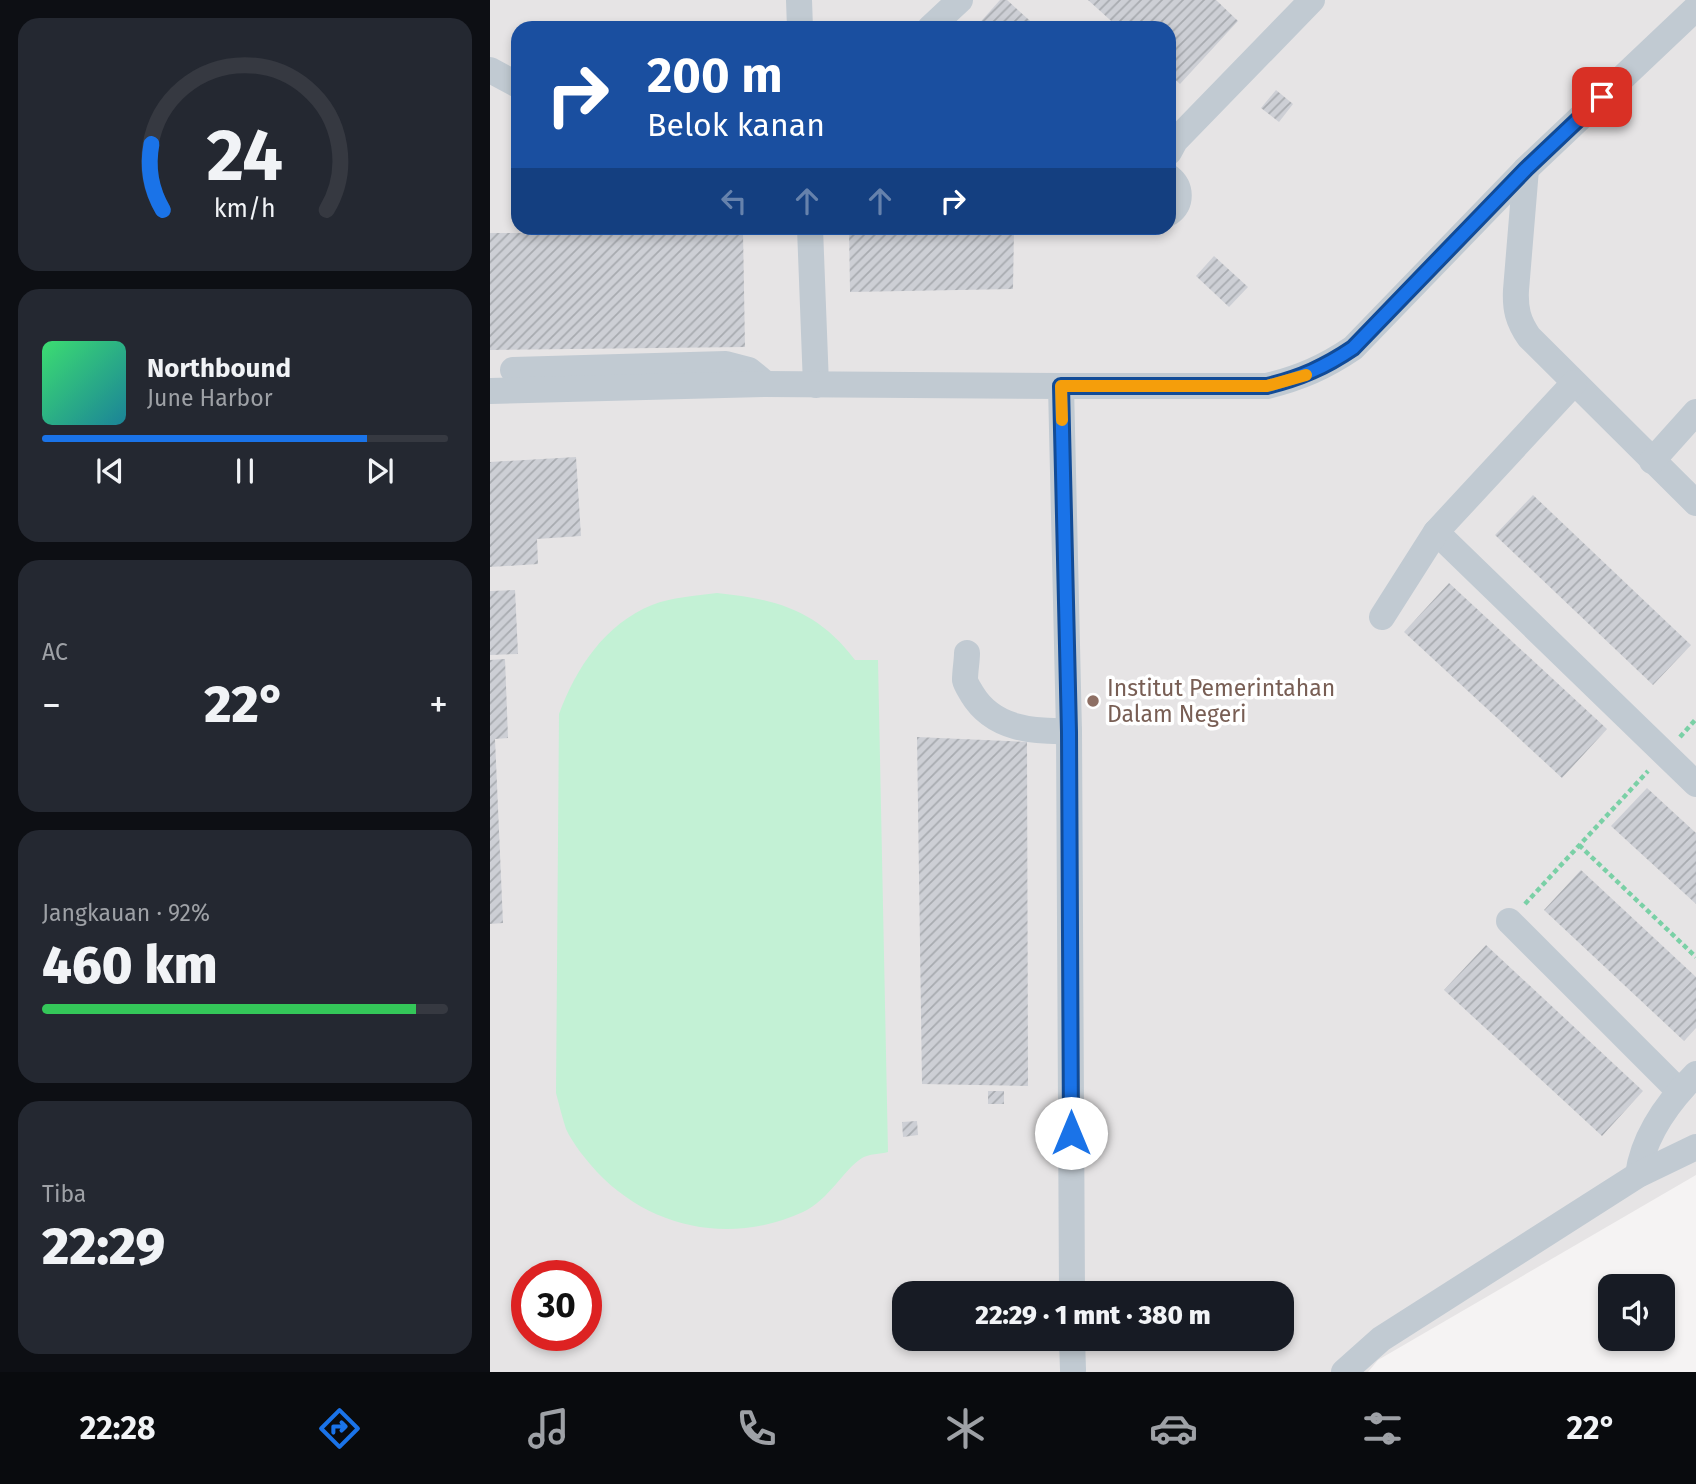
<!DOCTYPE html>
<html lang="id">
<meta charset="utf-8">
<style>
body{margin:0;font-family:"Fira Sans",sans-serif;background:#242831;color:#f1f3f6;height:100vh;display:flex;flex-direction:column;font-size:26px;white-space:nowrap}
*{box-sizing:border-box;margin:0}
p{font-size:23px;color:#9ea1a6}
.icon{flex:none;width:38px;height:38px;fill:none;stroke:currentColor;stroke-width:2;stroke-linecap:round;stroke-linejoin:round}
.map{position:relative;flex:1;overflow:hidden}
.details{display:flex;flex-direction:column;gap:18px;padding:18px;background:#0d0f14;width:490px}
.details>*{flex:none}
.hud{position:absolute;left:21px;top:21px;width:665px;height:214px;border-radius:21px;box-shadow:0 4px 10px #0003;background:#1a4fa0;color:#fff;overflow:hidden}
.buttons{position:absolute;left:1108px;top:1274px;display:grid;gap:14px}
.buttons a{display:grid;place-items:center;width:77px;height:77px;border-radius:14px;background:#171b24;box-shadow:0 4px 10px #0003;font-size:35px}
.speed{position:absolute;left:21px;top:1260px;display:flex;gap:14px;font-size:35px;font-weight:700;text-align:center}
.speed>*{display:grid;place-content:center;width:91px;height:91px;border-radius:50%;background:#171b24;box-shadow:0 4px 10px #0003;line-height:1}
.speed .limit{border:10px solid #d22;background:#fff;color:#111}
.pin{position:absolute;display:grid;place-items:center;width:60px;height:60px;color:#fff;margin:-30px;border-radius:14px;box-shadow:0 4px 10px #0006}
.me{position:absolute;width:77px;margin:-38px;rotate:0deg;stroke-linejoin:round;filter:drop-shadow(0 0 5px #0008)}
.turn{display:flex;align-items:center;gap:24px;height:147px;padding:0 21px;font-size:32px}
.turn .icon{width:91px;height:91px;stroke-width:2.5}
.turn b{display:block;font-size:49px;line-height:60px}
.lanes{display:flex;align-items:center;height:66px;padding:0 21px;background:#0003;justify-content:center;gap:35px;direction:ltr}
.lanes .off{opacity:.35}
.big{font-size:52px;font-weight:800;line-height:1.1}
.details .card{flex:1;display:flex;flex-direction:column;justify-content:center;gap:10px;min-width:0;padding:0 24px;border-radius:21px;background:#242831}
.details .dial{align-items:center;gap:0}
.dial svg{height:182px;overflow:visible;fill:none;stroke:#363941;stroke-width:7;stroke-linecap:round;text-anchor:middle}
.dial text{fill:#f1f3f6;stroke:none}
.song{display:flex;align-items:center;gap:21px}
.cover{width:84px;height:84px;border-radius:10px;background:linear-gradient(135deg,hsl(140 70% 55%),hsl(190 70% 35%))}
.played{height:7px;border-radius:4px;background:linear-gradient(90deg,#1a73e8 80%,#363941 80%)}
.keys{display:flex;justify-content:space-around;direction:ltr}
.heat{display:flex;justify-content:space-between;align-items:center;font-size:38px;direction:ltr}
.charge{height:10px;border-radius:5px;background:linear-gradient(90deg,#34c759 92%,#363941 0)}
.trip{position:absolute;left:402px;top:1281px;width:402px;height:70px;border-radius:21px;background:#171b24;box-shadow:0 4px 10px #0003;font-weight:800;line-height:70px;text-align:center}
.tabs{display:flex;height:112px;justify-content:space-around;align-items:center;background:#090b0e;color:#9ea1a6}
.tabs .icon{width:49px;height:49px}
.tabs .on{color:#1a73e8}
.tabs b{font-size:32px;color:#f1f3f6}
main{display:flex;flex:1;min-height:0}
.map>svg:first-child{display:block}
</style>
<main>
<section class="details">
<div class="card dial"><svg viewBox="0 0 100 80">
<path d="M14 69A42 42 0 1 1 86 69"/>
<path d="M14 69A42 42 0 0 1 9 40" stroke="#1a73e8"/>
<text x="50" y="56" font-size="32" font-weight="700">24</text>
<text x="50" y="72" font-size="11">km/h</text>
</svg></div>
<div class="card">
<div class="song"><i class="cover"></i><div><b>Northbound</b><p>June Harbor</p></div></div>
<div class="played"></div>
<div class="keys"><svg class="icon" aria-label="previous" viewBox="0 0 24 24"><path d="M18 5L8 12l10 7zM5 5v14"/></svg><svg class="icon" aria-label="pause" viewBox="0 0 24 24"><path d="M8 5v14M16 5v14"/></svg><svg class="icon" aria-label="next" viewBox="0 0 24 24"><path d="M6 5l10 7-10 7zM19 5v14"/></svg></div>
</div>
<div class="card"><p>AC</p>
<div class="heat"><a>−</a><b class="big">22°</b><a>+</a></div>
</div>
<div class="card"><p>Jangkauan · 92%</p><b class="big">460 km</b><div class="charge"></div></div>
<div class="card"><p>Tiba</p><b class="big">22:29</b></div>
</section>
<div class="map">
<svg width="1206" height="1372" viewBox="0 0 1206 1372">
<defs>
<pattern id="building-hatch" width="6" height="6" patternUnits="userSpaceOnUse" patternTransform="scale(1.75)"><rect width="6" height="6" fill="#cdcfd5"/><path d="M-1 1l2-2M0 6l6-6M5 7l2-2" fill="none" stroke="#a8abb0"/></pattern>
</defs>
<rect width="100%" height="100%" fill="#f5f3f3"/>
<path fill="#e6e4e5" fill-rule="evenodd" d="M0 0H1206V1175L888 1360 878 1372H0ZM28 28H679V228H28ZM37 1276H96V1335H37ZM415 1293H793V1339H415Z"/>
<path fill="#c3f1d5" d="M227 593C287 599 328 611 365 660H388L398 1152C391 1154 378 1154 372 1158 353 1170 340 1199 313 1212 241 1245 161 1229 107 1172 96 1160 83 1144 76 1129 72 1117 69 1104 66 1093L69 714C86 668 115 624 162 605 182 597 205 596 227 593Z"/>
<g fill="url(#building-hatch)">
<path d="M510 0H517L548 28H485Z"/>
<path d="M598 0H726L748 21 690 84 679 74V28H629Z"/>
<path d="M786 90 803 104 789 122 771 108Z"/>
<path d="M359 228H524L523 289 360 292Z"/>
<path d="M253 232 255 347 0 350V233Z"/>
<path d="M724 256 758 287 739 307 706 276Z"/>
<path d="M86 457 91 536 47 539 48 564 0 567V462Z"/>
<path d="M1043 495 1201 645 1163 685 1005 535Z"/>
<path d="M959 583 1117 729 1072 778 914 632Z"/>
<path d="M25 590 28 654 0 655V591Z"/>
<path d="M15 659 18 738 5 739 13 923 0 924V660Z"/>
<path d="M427 737 537 742 538 1086 432 1084Z"/>
<path d="M1157 788 1206 833V904L1121 826Z"/>
<path d="M1091 870 1206 977V1028L1194 1041 1054 910Z"/>
<path d="M996 945 1153 1091 1112 1136 954 990Z"/>
<rect x="498" y="1091" width="16" height="13"/>
<path d="M427 1121 428 1135 413 1137 412 1122Z"/>
</g>
<g fill="none" stroke-linecap="round" stroke-linejoin="round">
<g stroke="#7ad0a6" stroke-width="4.5" stroke-dasharray="5 3.5" stroke-linecap="butt">
<path d="M1190 737 1206 719"/>
<path d="M1089 845 1206 957"/>
<path d="M1035 904 1158 771"/>
</g>
<g stroke="#c1cad2" stroke-width="26">
<path d="M309 0 310 28"/>
<path d="M440 28 470 0"/>
<path d="M0 70 28 85"/>
<path d="M679 152 685 141 822 0"/>
<path d="M1036 169 1026 290C1025 309 1028 321 1039 337L1206 503"/>
<path d="M679 177C692 187 692 204 679 213"/>
<path d="M320 228 326 385"/>
<path d="M23 370 236 364 259 370 276 384"/>
<path d="M571 386H777C810 378 835 367 863 348L1036 169 1206 8"/>
<path d="M0 391 276 384 571 386 579 731 582 1293"/>
<path d="M1162 461 1206 412"/>
<path d="M946 532 1206 784"/>
<path d="M892 617 946 532 1084 383"/>
<path d="M477 653C477 661 475 671 475 680 476 685 480 690 482 694 503 729 543 732 579 731"/>
<path d="M1019 921 1189 1091"/>
<path d="M1148 1175C1153 1137 1179 1101 1206 1074"/>
<path d="M582 1339 583 1370"/>
<path d="M854 1372 891 1339 1148 1175 1206 1147"/>
</g>
</g>
<g fill="none" stroke-linecap="round" stroke-linejoin="round">
<g stroke="#114b97" stroke-width="18">
<path id="route" d="M581 1133 579 732 571 386H777C810 378 835 367 863 348L1036 169 1112 97"/>
</g>
<use href="#route" stroke="#1a73e8" stroke-width="12"/>
<path stroke="#f59e0b" stroke-width="12" d="M572 420 571 386H777L816 375"/>
</g>
<circle fill="#8d6e63" stroke="#fff" stroke-width="2.5" cx="603" cy="701" r="7"/>
<g text-anchor="middle" stroke-width="7" stroke-linejoin="round" paint-order="stroke">
<g font-size="23" fill="#785e54" stroke="#fff" text-anchor="start">
<text x="617" y="696">Institut Pemerintahan<tspan x="617" dy="26">Dalam Negeri</tspan></text>
</g>
</g>
</svg>
<div class="buttons">
<a><svg class="icon" aria-label="sound" viewBox="0 0 24 24"><path d="M4 9h4l5-4v14l-5-4H4zM17 9q2 3 0 6"/></svg></a>
</div>
<div class="speed"><div class="limit">30</div></div>
<div class="pin" style="left:1112px;top:97px;background:#d93025"><svg class="icon" aria-label="arrive" viewBox="0 0 24 24"><path d="M6 21V4h12l-3 4 3 4H6"/></svg></div>
<svg class="me" style="left:581px;top:1133px" viewBox="-20 -20 40 40"><circle r="19" fill="#fff"/><path d="M0-13L10 11 0 6-10 11z" fill="#1a73e8"/></svg>
<div class="trip">22:29 · 1 mnt · 380 m</div>
<div class="hud">
<div class="turn"><svg class="icon" aria-label="right" viewBox="0 0 24 24"><path d="M7 20v-9h11M14 6l5 5-5 5"/></svg><div><b>200 m</b>Belok kanan</div></div>
<div class="lanes"><svg class="icon off" aria-label="left" viewBox="0 0 24 24"><path d="M17 20v-9H6M10 6l-5 5 5 5"/></svg><svg class="icon off" aria-label="ahead" viewBox="0 0 24 24"><path d="M12 20V5M6 11l6-6 6 6"/></svg><svg class="icon off" aria-label="ahead" viewBox="0 0 24 24"><path d="M12 20V5M6 11l6-6 6 6"/></svg><svg class="icon" aria-label="right" viewBox="0 0 24 24"><path d="M7 20v-9h11M14 6l5 5-5 5"/></svg></div>
</div>
</div>
</main>
<nav class="tabs">
<b>22:28</b>
<svg class="icon on" aria-label="directions" viewBox="0 0 24 24"><path d="M12 3l9 9-9 9-9-9zM9 14v-3h6M13 9l2 2-2 2"/></svg>
<svg class="icon" aria-label="music" viewBox="0 0 24 24"><path d="M9 18V5l10-2v13"/><circle cx="6" cy="18" r="3"/><circle cx="16" cy="16" r="3"/></svg>
<svg class="icon" aria-label="phone" viewBox="0 0 24 24"><path d="M5 4h4l2 5-3 2q2 4 5 5l2-3 5 2v4C11 20 4 13 5 4z"/></svg>
<svg class="icon" aria-label="climate" viewBox="0 0 24 24"><path d="M12 3v18M4 7l16 10M4 17L20 7"/></svg>
<svg class="icon" aria-label="car" viewBox="0 0 24 24"><path d="M5 17H2v-5l4-1 3-4h7l3 4 3 1v5h-3M9 17h6M6 11h13"/><circle cx="7" cy="17" r="2"/><circle cx="17" cy="17" r="2"/></svg>
<svg class="icon" aria-label="filters" viewBox="0 0 24 24"><path d="M4 7h16M4 17h16"/><circle cx="9" cy="7" r="2"/><circle cx="15" cy="17" r="2"/></svg>
<b>22°</b>
</nav>
